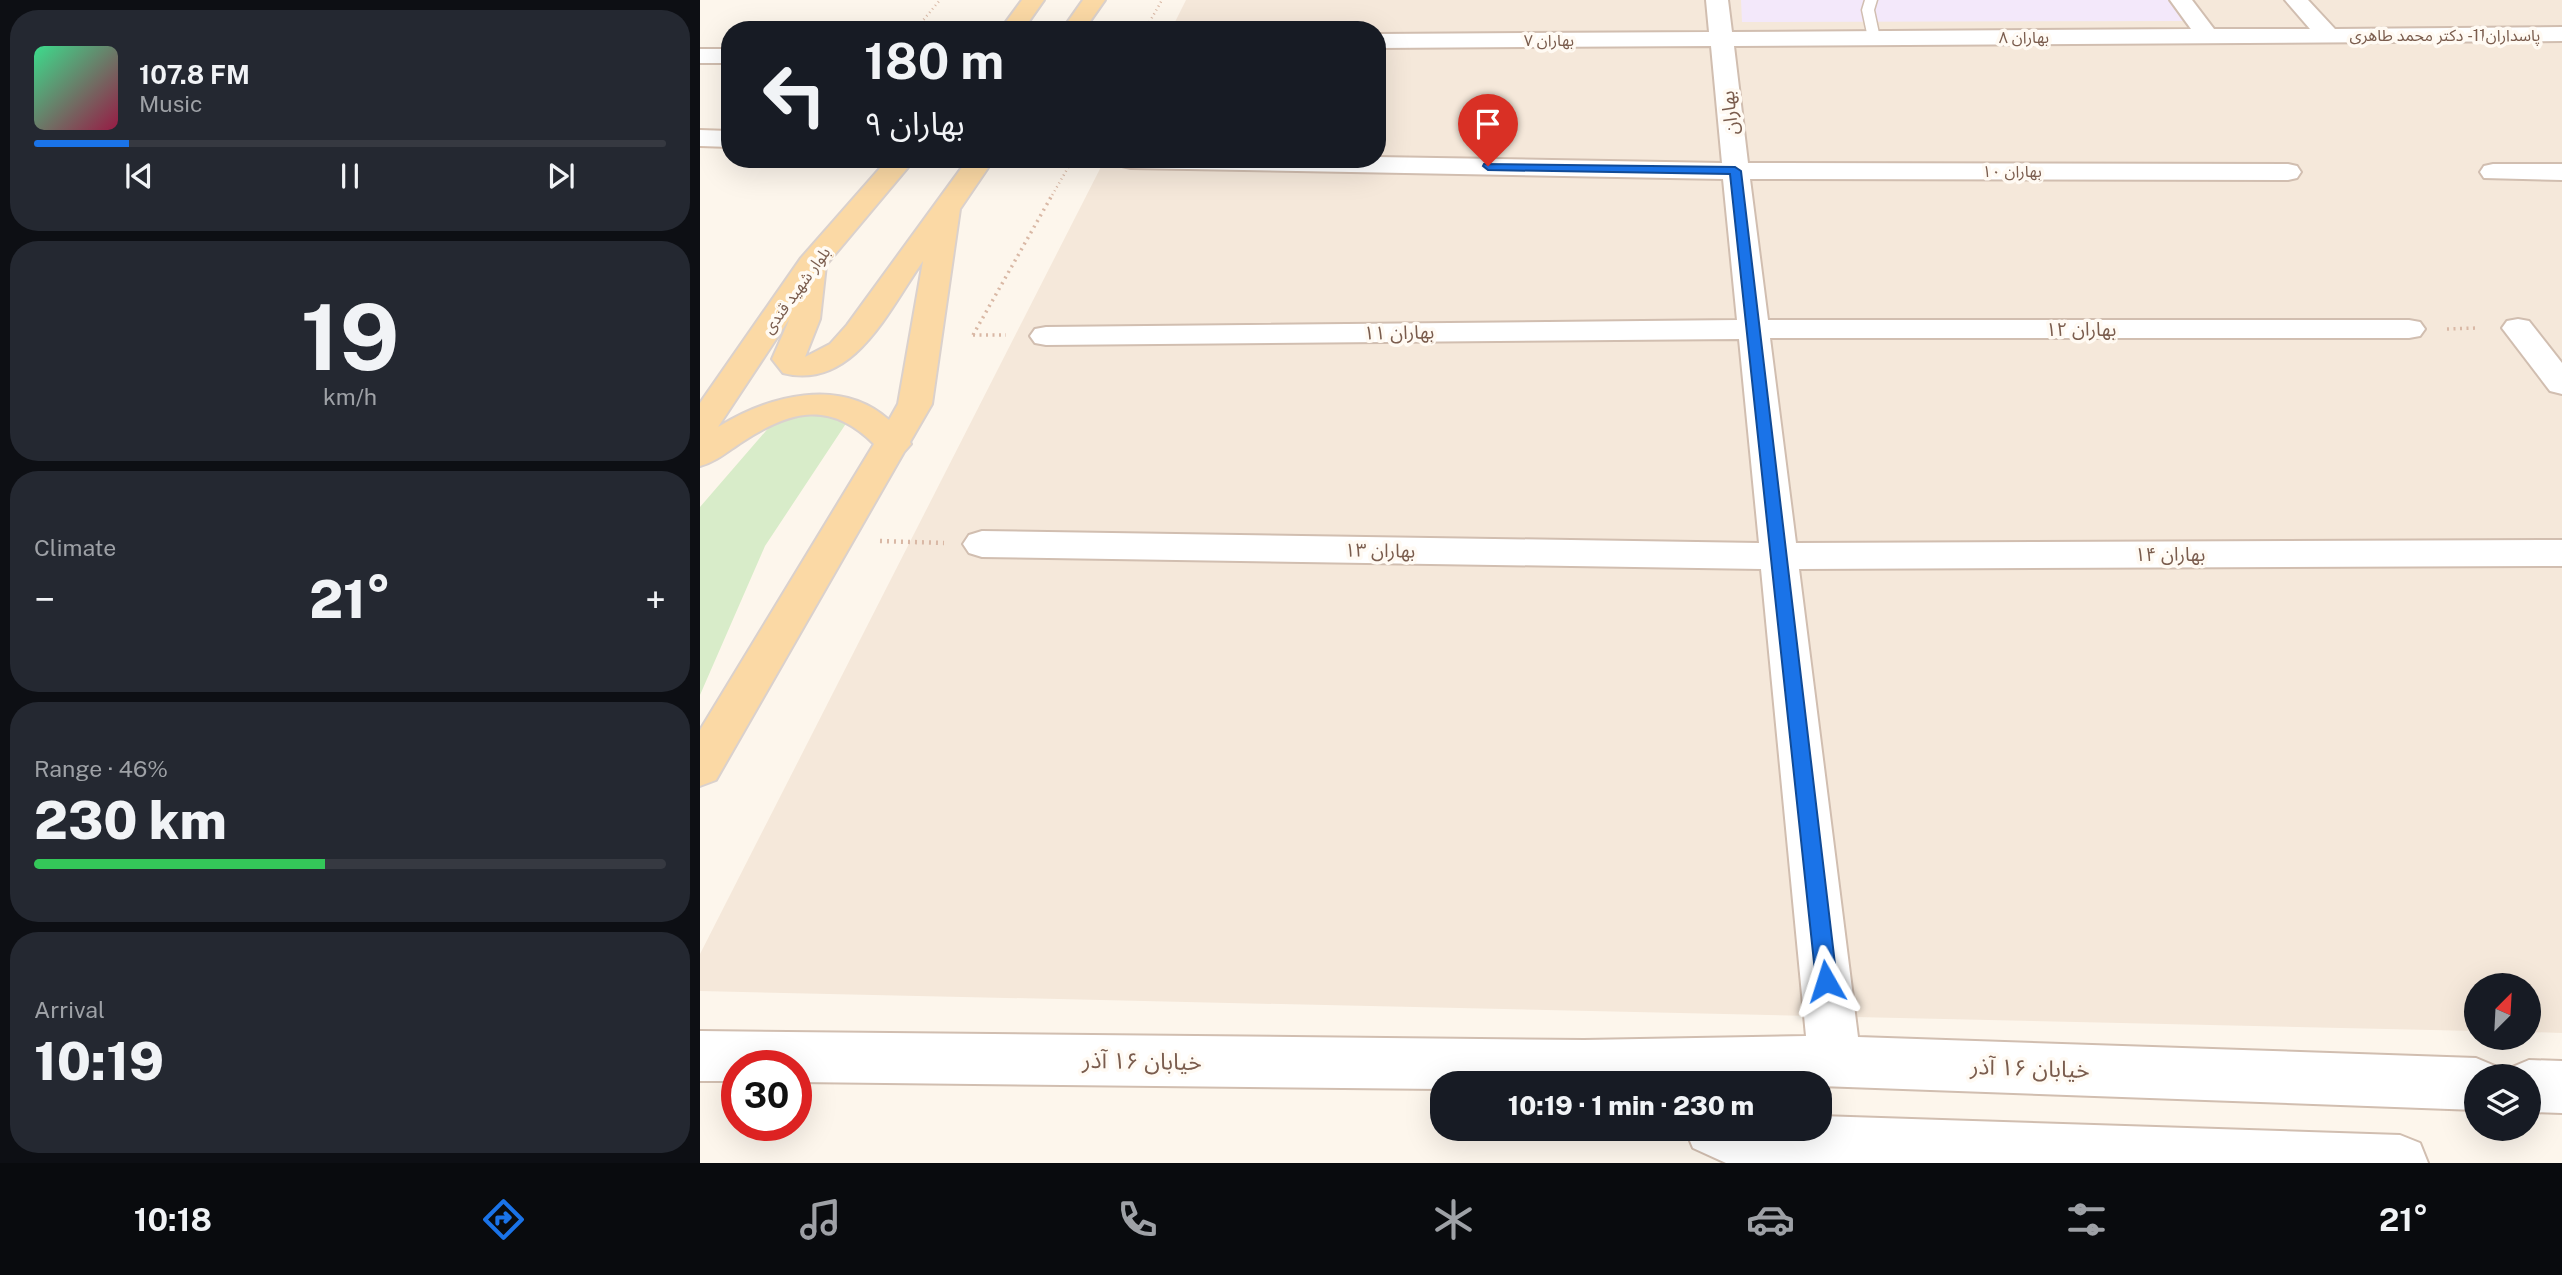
<!DOCTYPE html>
<meta charset="utf-8">
<style>
body{margin:0;font-family:"Public Sans","Noto Sans Arabic",sans-serif;background:#242831;color:#f1f3f6;height:100vh;display:flex;flex-direction:column;font-size:26px;white-space:nowrap}
*{box-sizing:border-box;margin:0}
p{font-size:23px;color:#9ea1a6}
.icon{flex:none;width:38px;height:38px;fill:none;stroke:currentColor;stroke-width:2;stroke-linecap:round;stroke-linejoin:round}
.map{position:relative;flex:1;overflow:hidden}
.details{display:flex;flex-direction:column;gap:10px;padding:10px;background:#0d0f14;width:700px}
.details>*{flex:none}
.hud{position:absolute;left:21px;top:21px;width:665px;height:147px;border-radius:28px;box-shadow:0 7px 28px #0002;background:#171b24;color:#f1f3f6;overflow:hidden}
.needle{width:46px;rotate:24deg}
.controls{position:absolute;left:1764px;top:973px;display:grid;gap:14px}
.controls a{display:grid;place-items:center;width:77px;height:77px;border-radius:50%;background:#171b24;box-shadow:0 7px 28px #0002;font-size:35px}
.speed{position:absolute;left:21px;top:1050px;display:flex;gap:14px;font-size:35px;font-weight:700;text-align:center}
.speed>*{display:grid;place-content:center;width:91px;height:91px;border-radius:50%;background:#171b24;box-shadow:0 7px 28px #0002;line-height:1}
.speed .limit{border:10px solid #d22;background:#fff;color:#111}
.pin{position:absolute;display:grid;place-items:center;width:60px;height:60px;color:#fff;margin:-72px -30px;border-radius:50% 50% 50% 0;rotate:-45deg;box-shadow:0 0 7px #0007}
.pin .icon{rotate:45deg}
.me{position:absolute;width:77px;margin:-38px;rotate:354deg;stroke-linejoin:round;filter:drop-shadow(0 0 5px #0008)}
.turn{display:flex;align-items:center;gap:24px;height:147px;padding:0 28px;font-size:32px}
.turn .icon{width:91px;height:91px;stroke-width:2.5}
.turn b{display:block;font-size:49px;line-height:60px}
.big{font-size:52px;font-weight:800;line-height:1.1}
.details .tile{flex:1;display:flex;flex-direction:column;justify-content:center;gap:10px;min-width:0;padding:0 24px;border-radius:28px;background:#242831}
.details .dial{align-items:center;gap:0}
.dial b{font-size:91px;line-height:1}
.song{display:flex;align-items:center;gap:21px}
.cover{width:84px;height:84px;border-radius:10px;background:linear-gradient(135deg,hsl(150 70% 55%),hsl(340 70% 35%))}
.played{height:7px;border-radius:4px;background:linear-gradient(90deg,#1a73e8 15%,#363941 15%)}
.keys{display:flex;justify-content:space-around;direction:ltr}
.heat{display:flex;justify-content:space-between;align-items:center;font-size:38px;direction:ltr}
.charge{height:10px;border-radius:5px;background:linear-gradient(90deg,#34c759 46%,#363941 0)}
.trip{position:absolute;left:730px;top:1071px;width:402px;height:70px;border-radius:28px;background:#171b24;box-shadow:0 7px 28px #0002;font-weight:800;line-height:70px;text-align:center}
.tab-bar{display:flex;height:112px;justify-content:space-around;align-items:center;background:#090b0e;color:#9ea1a6}
.tab-bar .icon{width:49px;height:49px}
.tab-bar .on{color:#1a73e8}
.tab-bar b{font-size:32px;color:#f1f3f6}
main{display:flex;flex:1;min-height:0}
.map>svg:first-child{display:block}
</style>
<main>
<section class="details">
<div class="tile">
<div class="song"><i class="cover"></i><div><b>107.8 FM</b><p>Music</p></div></div>
<div class="played"></div>
<div class="keys"><svg class="icon" aria-label="previous" viewBox="0 0 24 24"><path d="M18 5L8 12l10 7zM5 5v14"/></svg><svg class="icon" aria-label="pause" viewBox="0 0 24 24"><path d="M8 5v14M16 5v14"/></svg><svg class="icon" aria-label="next" viewBox="0 0 24 24"><path d="M6 5l10 7-10 7zM19 5v14"/></svg></div>
</div>
<div class="tile dial"><b>19</b><p>km/h</p></div>
<div class="tile"><p>Climate</p>
<div class="heat"><a>−</a><b class="big">21°</b><a>+</a></div>
</div>
<div class="tile"><p>Range · 46%</p><b class="big">230 km</b><div class="charge"></div></div>
<div class="tile"><p>Arrival</p><b class="big">10:19</b></div>
</section>
<div class="map">
<svg width="1862" height="1163" viewBox="0 0 1862 1163">
<rect width="100%" height="100%" fill="#fdf6ec"/>
<path fill="#f5e8da" d="M486 0H1862V1033L1829 1032V985H1776V1031L0 991V954L405 159H677V30H471Z"/>
<path fill="#f3e8fa" d="M1041 0H1470L1486 21 1042 22Z"/>
<path fill="#d8ecc9" d="M122 415 149 419 65 546 0 695V507L71 425 94 416Z"/>
<g fill="none" stroke-linecap="round" stroke-linejoin="round">
<g stroke="#d1beb0" stroke-width="3">
<path id="lane" d="M1165 0H1177L1174 10 1180 38 1178 41 1174 42 1168 38 1162 10Z"/>
</g>
<g stroke="#d1beb0" stroke-width="4">
<g id="street">
<path d="M1006 0H1028L1032 32 1491 29 1470 0H1492L1514 29H1610L1585 0H1608L1635 29 1862 27V41L1034 46 1048 163 1588 164 1597 166 1601 172 1597 178 1588 180 1050 179 1068 320H1709L1720 322 1725 329 1720 336 1709 338H1070L1096 543 1862 540V566L1099 569 1158 1037 1776 1058 1795 1066 1799 1076H1776V1110L1120 1086V1083H742V1089L96 1082V1066H37V1081H0V1031L884 1040 1106 1036 1061 569 282 557 269 553 263 544 269 535 282 531 1059 543 1039 339 346 345 335 343 330 336 335 329 346 327 1037 320 1023 179 431 168 422 166 418 160 677 159V157L1022 163 1011 46 677 48V34L1009 32Z"/>
<rect x="0" y="49" width="30" height="14"/>
<path d="M1793 164H1862V180L1784 178 1780 172 1784 166Z"/>
<path d="M1818 319 1829 321 1862 363V394L1850 391 1802 328 1807 321Z"/>
<path d="M1829 1060 1862 1061V1113L1829 1112V1076H1807L1810 1068Z"/>
<path d="M1120 1116 1700 1135 1720 1143 1728 1163H1026L993 1148 985 1129H1120Z"/>
</g>
</g>
<g stroke="#d6c0b0" stroke-width="4">
<path id="secondary" d="M0 130 30 131V147L0 146Z"/>
</g>
<g stroke="#dad1cd" stroke-width="4">
<g id="primary">
<path d="M322 0H344L323 30H300Z"/>
<path d="M383 0H405L384 30H362Z"/>
<path d="M188 159H215L126 265 120 319 105 357 130 344 147 325 268 159H294L260 209 232 404 210 442 211 444 204 452 16 780 0 786V730L174 444C130 400 91 410 42 442 28 451 16 462 0 466V403L101 258ZM223 261 198 404 189 420C140 376 68 396 18 427L90 318 72 359 83 373C154 391 189 309 223 261Z"/>
</g>
</g>
<g stroke="#d9b8a5" stroke-width="2.5" stroke-dasharray="1 3.5" stroke-linecap="butt">
<path d="M215 30 240 0"/>
<path d="M445 30 462 0"/>
<path d="M350 199 373 159"/>
</g>
<g stroke="#d9b8a5" stroke-width="3.5" stroke-dasharray="2 4.5" stroke-linecap="butt">
<path d="M1747 329 1777 328"/>
<path d="M273 335 351 197"/>
<path d="M273 335H306"/>
</g>
<path stroke="#d9b8a5" stroke-width="4.5" stroke-dasharray="2 5" stroke-linecap="butt" d="M180 541 244 543"/>
<use href="#lane" fill="#fff" fill-rule="evenodd"/>
<use href="#street" fill="#fff" fill-rule="evenodd"/>
<use href="#secondary" fill="#fff" fill-rule="evenodd"/>
<use href="#primary" fill="#fbd9a5" fill-rule="evenodd"/>
</g>
<path fill="#1a73e8" stroke="#114b97" stroke-width="2" d="M784 164 1035 167 1041 171 1137 981 1134 988 1126 991 1119 988 1116 981 1030 174 788 170 783 166Z"/>
<g text-anchor="middle" stroke-width="7" stroke-linejoin="round" paint-order="stroke">
<g font-size="16" fill="#7a5c4d" stroke="#fffaf3">
<text x="1745" y="41">پاسداران11 - دکتر محمد طاهری</text>
<text x="1324" y="43">بهاران ۸</text>
<text x="849" y="46">بهاران ۷</text>
<text x="1312" y="177">بهاران ۱۰</text>
<text transform="translate(96 290) rotate(-54)" y="6">بلوار شهید قندی</text>
</g>
<g font-size="19" fill="#7a5c4d" stroke="#fffaf3">
<text transform="translate(1029 113) rotate(-96)" y="7">بهاران</text>
<text x="1381" y="336">بهاران ۱۲</text>
<text transform="translate(699 332) rotate(-1)" y="7">بهاران ۱۱</text>
<text transform="translate(680 550) rotate(1)" y="7">بهاران ۱۳</text>
<text x="1470" y="561">بهاران ۱۴</text>
</g>
<g font-size="23" fill="#7a5c4d" stroke="#fffaf3">
<text transform="translate(442 1061) rotate(1)" y="8">خیابان ۱۶ آذر</text>
<text transform="translate(1330 1068) rotate(2)" y="8">خیابان ۱۶ آذر</text>
</g>
</g>
</svg>
<div class="controls">
<a><svg class="needle" viewBox="-14 -14 28 28"><path d="M0-13l5 13h-10z" fill="#e53935"/><path d="M0 13l5-13h-10z" fill="#9ea1a6"/></svg></a>
<a><svg class="icon" aria-label="layers" viewBox="0 0 24 24"><path d="M12 4l9 5-9 5-9-5zM3 14l9 5 9-5"/></svg></a>
</div>
<div class="speed"><div class="limit">30</div></div>
<div class="pin" style="left:788px;top:166px;background:#d93025"><svg class="icon" aria-label="arrive" viewBox="0 0 24 24"><path d="M6 21V4h12l-3 4 3 4H6"/></svg></div>
<svg class="me" style="left:1126px;top:981px" viewBox="-20 -20 40 40"><path d="M0-17L14 15 0 8-14 15z" fill="#1a73e8" stroke="#fff" stroke-width="4"/></svg>
<div class="trip">10:19 · 1 min · 230 m</div>
<div class="hud">
<div class="turn"><svg class="icon" aria-label="left" viewBox="0 0 24 24"><path d="M17 20v-9H6M10 6l-5 5 5 5"/></svg><div><b>180 m</b>بهاران ۹</div></div>
</div>
</div>
</main>
<nav class="tab-bar">
<b>10:18</b>
<svg class="icon on" aria-label="directions" viewBox="0 0 24 24"><path d="M12 3l9 9-9 9-9-9zM9 14v-3h6M13 9l2 2-2 2"/></svg>
<svg class="icon" aria-label="music" viewBox="0 0 24 24"><path d="M9 18V5l10-2v13"/><circle cx="6" cy="18" r="3"/><circle cx="16" cy="16" r="3"/></svg>
<svg class="icon" aria-label="phone" viewBox="0 0 24 24"><path d="M5 4h4l2 5-3 2q2 4 5 5l2-3 5 2v4C11 20 4 13 5 4z"/></svg>
<svg class="icon" aria-label="climate" viewBox="0 0 24 24"><path d="M12 3v18M4 7l16 10M4 17L20 7"/></svg>
<svg class="icon" aria-label="car" viewBox="0 0 24 24"><path d="M5 17H2v-5l4-1 3-4h7l3 4 3 1v5h-3M9 17h6M6 11h13"/><circle cx="7" cy="17" r="2"/><circle cx="17" cy="17" r="2"/></svg>
<svg class="icon" aria-label="filters" viewBox="0 0 24 24"><path d="M4 7h16M4 17h16"/><circle cx="9" cy="7" r="2"/><circle cx="15" cy="17" r="2"/></svg>
<b>21°</b>
</nav>
